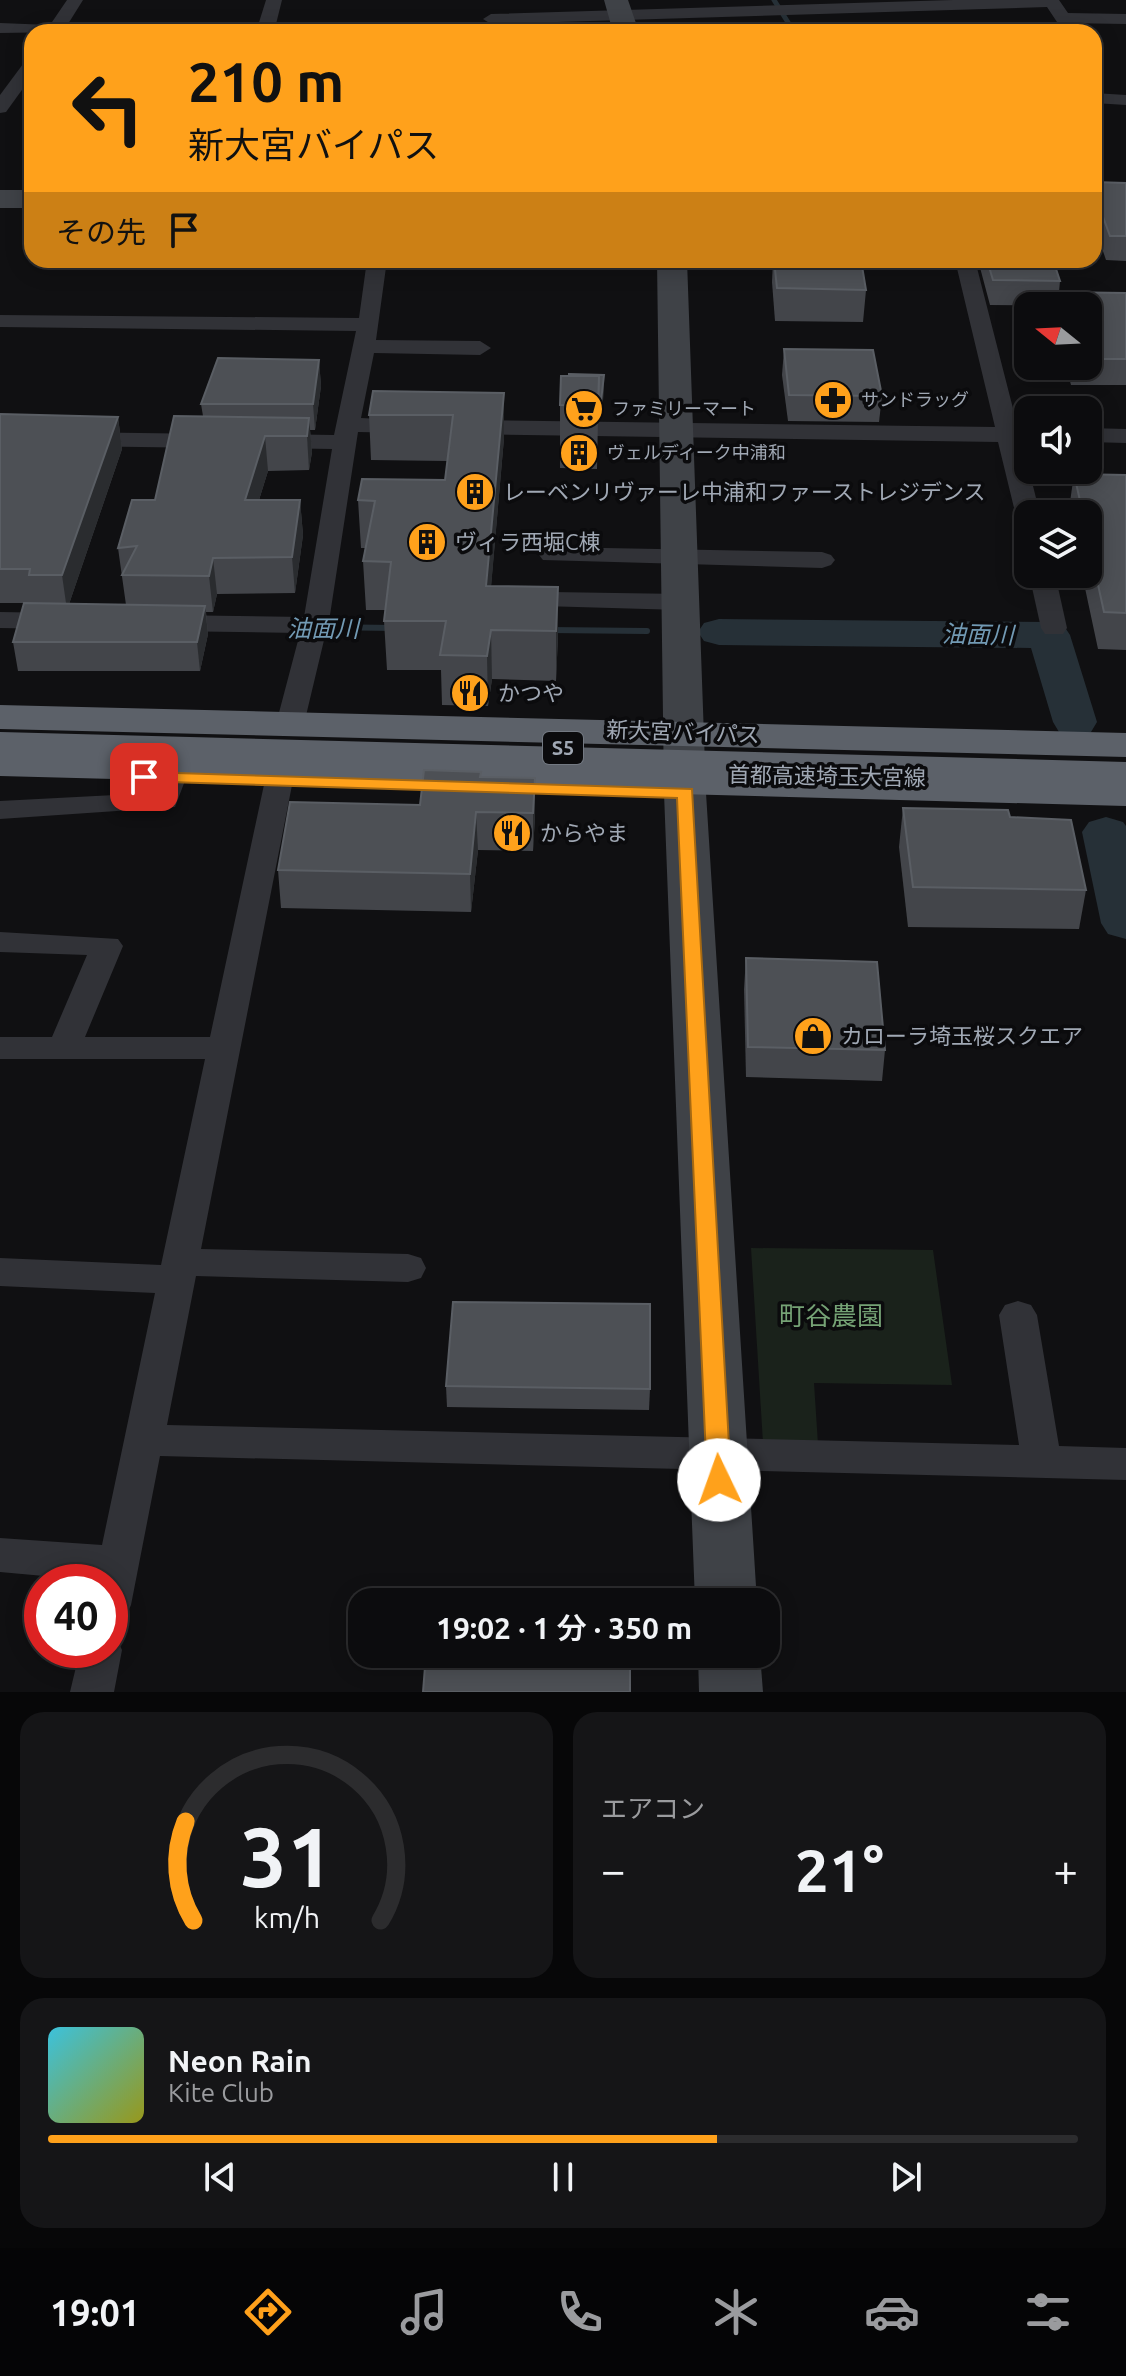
<!DOCTYPE html>
<html lang="ja">
<meta charset="utf-8">
<style>
body{margin:0;font-family:Ubuntu,"Noto Sans JP",sans-serif;background:#151517;color:#f1f3f6;height:100vh;display:flex;flex-direction:column;font-size:30px;white-space:nowrap}
*{box-sizing:border-box;margin:0}
p{font-size:26px;color:#9a9b9e}
.icon{flex:none;width:44px;height:44px;fill:none;stroke:currentColor;stroke-width:2;stroke-linecap:round;stroke-linejoin:round}
.map{position:relative;height:1692px;overflow:hidden}
.panel{display:flex;flex-direction:column;gap:20px;padding:20px;background:#070708;flex:1}
.panel>*{flex:none}
.top-card{position:absolute;left:24px;top:24px;width:1078px;height:244px;border-radius:24px;box-shadow:0 4px 20px #0003,0 0 0 2px #2c2c2e;background:#ffa11b;color:#111;overflow:hidden}
.needle{width:52px;rotate:288deg}
.tools{position:absolute;left:1014px;top:292px;display:grid;gap:16px}
.tools a{display:grid;place-items:center;width:88px;height:88px;border-radius:16px;background:#0c0c0e;box-shadow:0 4px 20px #0003,0 0 0 2px #2c2c2e;font-size:40px}
.speed{position:absolute;left:24px;top:1564px;display:flex;gap:16px;font-size:40px;font-weight:700;text-align:center}
.speed>*{display:grid;place-content:center;width:104px;height:104px;border-radius:50%;background:#0c0c0e;box-shadow:0 4px 20px #0003,0 0 0 2px #2c2c2e;line-height:1}
.speed .limit{border:12px solid #d22;background:#fff;color:#111}
.pin{position:absolute;display:grid;place-items:center;width:68px;height:68px;color:#fff;margin:-34px;border-radius:16px;box-shadow:0 4px 12px #0006}
.me{position:absolute;width:88px;margin:-44px;rotate:357deg;stroke-linejoin:round;filter:drop-shadow(0 0 6px #0008)}
.turn{display:flex;align-items:center;gap:28px;height:168px;padding:0 32px;font-size:36px}
.turn .icon{width:104px;height:104px;stroke-width:2.5}
.turn b{display:block;font-size:56px;line-height:68px}
.then{display:flex;align-items:center;height:76px;padding:0 32px;background:#0003;gap:16px;font-size:30px}
.big{font-size:60px;font-weight:600;line-height:1.1}
.panel .tile{flex:1;display:flex;flex-direction:column;justify-content:center;gap:12px;min-width:0;padding:0 28px;border-radius:24px;background:#151517}
.panel .dial{align-items:center;gap:0}
.dial svg{height:208px;overflow:visible;fill:none;stroke:#2c2c2e;stroke-width:7;stroke-linecap:round;text-anchor:middle}
.dial text{fill:#f1f3f6;stroke:none}
.song{display:flex;align-items:center;gap:24px}
.cover{width:96px;height:96px;border-radius:12px;background:linear-gradient(135deg,hsl(190 70% 55%),hsl(60 70% 35%))}
.played{height:8px;border-radius:4px;background:linear-gradient(90deg,#ffa11b 65%,#2c2c2e 65%)}
.keys{display:flex;justify-content:space-around;direction:ltr}
.heat{display:flex;justify-content:space-between;align-items:center;font-size:44px;direction:ltr}
.panel .tiles{flex:1;display:grid;gap:20px;grid-template-columns:1fr 1fr}
.tile:last-child{grid-column:span 2}
.trip{position:absolute;left:348px;top:1588px;width:432px;height:80px;border-radius:24px;background:#0c0c0e;box-shadow:0 4px 20px #0003,0 0 0 2px #2c2c2e;font-weight:600;line-height:80px;text-align:center}
.menu{display:flex;height:128px;justify-content:space-around;align-items:center;background:#050506;color:#9a9b9e}
.menu .icon{width:56px;height:56px}
.menu .active{color:#ffa11b}
.menu b{font-size:36px;color:#f1f3f6}
.map>svg:first-child{display:block}
</style>
<div class="map">
<svg width="1126" height="1692" viewBox="0 0 1126 1692">
<rect width="100%" height="100%" fill="#101012"/>
<path fill="#1a221b" d="M751 1248 933 1250 952 1385 814 1383 818 1444 763 1443Z"/>
<g fill="none" stroke-linecap="round" stroke-linejoin="round">
<path stroke="#263037" stroke-width="5" d="M774 0 794 32"/>
<g stroke="#263037" stroke-width="6">
<path d="M317 627 395 628"/>
<path d="M549 630 647 631"/>
<path d="M1039 630 1040 635"/>
</g>
<g fill="#263037" fill-rule="evenodd">
<path d="M719 619 1049 622 1064 626 1070 635 1097 722 1091 732 1075 735 1059 732 1053 722 1031 648 719 645 704 641 698 632 704 623Z"/>
<path d="M1106 817 1123 822 1126 826V939L1108 934 1101 923 1082 832 1089 822Z"/>
</g>
<g fill="#313237" fill-rule="evenodd">
<path d="M67 0H83L63 32 0 33V23L50 25Z"/>
<path d="M266 0H282L274 32H256Z"/>
<path d="M953 0H1059L1068 13 1126 14V24L1063 23 1057 22 1047 7 491 24 483 19 491 14Z"/>
<path d="M32 59V76L6 112 0 113V95L26 60Z"/>
<path d="M1094 93 1126 95V105L1094 103Z"/>
<path d="M367 260H387L376 340 480 341 491 348 480 355 374 353 361 418 418 421 422 426 418 431 410 433 358 432 330 615 304 724 300 730 290 732 280 730 276 724 300 633 166 631 157 629 153 623 157 617 166 615 304 617 332 449 270 448 262 446 258 441 262 436 270 434 334 435 356 331 0 327V315L359 318Z"/>
<path d="M955 260H975L1018 428H1028V442H1022L1040 514H1028V523L1019 521 1016 516 998 442 466 434 458 432 454 427 458 422 466 420 995 427Z"/>
<path d="M1088 428 1126 429V443L1088 442Z"/>
<path d="M0 431 210 434 218 436 222 441 218 446 210 448 0 445Z"/>
<path d="M552 547 822 552 831 555 835 560 831 565 822 568 543 560 539 555 543 550Z"/>
<path d="M1029 574H1055L1067 628 1063 634H1045L1041 628Z"/>
<path d="M551 592 681 594 690 596 694 602 690 608 681 610 542 606 538 600 542 594Z"/>
<path d="M0 612 58 613 67 615 71 621 67 627 58 629 0 628Z"/>
<path d="M172 769 182 772 186 778 175 807 0 819V801L153 793 162 772Z"/>
<path d="M279 771 289 774 293 780 201 1249 408 1254 421 1258 426 1268 421 1278 408 1282 196 1276 167 1425 1019 1445 999 1315 1005 1305 1018 1301 1031 1305 1037 1315 1059 1446 1126 1448V1480L160 1456 131 1605 125 1618 110 1623V1582L0 1572V1538L102 1545 155 1293 0 1286V1258L161 1265 205 1059H0V1037H52L87 955 0 952V932L118 939 123 946 85 1037H210L265 780 269 774Z"/>
<path d="M110 1635 116 1637 122 1650 114 1692H70L80 1650H110Z"/>
</g>
<g fill="#3f4247" fill-rule="evenodd">
<path d="M604 0H628L639 32H613Z"/>
<rect x="0" y="190" width="32" height="18"/>
<path d="M657 260H687L706 793 757 1602H695L664 793Z"/>
<path d="M698 1654H760L763 1692H699Z"/>
</g>
<path fill="#5c6169" fill-rule="evenodd" d="M0 705 1126 733V757L0 729Z"/>
<path stroke="#5c6169" stroke-width="44" d="M0 754 1126 784"/>
</g>
<g fill="#43454a">
<path d="M1094 182 1126 183V261L1106 260 1094 225Z"/>
<path d="M773 260H861L866 290 863 322 775 321 772 282Z"/>
<path d="M978 260H1053L1060 281 1059 292 1126 293V385H1071L1066 366H1088V306L990 305Z"/>
<path d="M784 349 882 396 879 422 788 421 782 375Z"/>
<path d="M319 360 321 386 315 430H310L312 452 309 470 268 471 259 500H300L303 535 295 593 217 594 213 612H206L208 634 200 671H18L13 642 24 603H0V414L118 417 122 449 69 604 126 605 118 548 155 500 203 416 201 404Z"/>
<path d="M604 375 601 418H598L597 469 560 468V405Z"/>
<path d="M504 393V438L491 586 558 587V635L556 681 492 679 488 706 442 705 441 670H387L384 621 386 610H366L363 561 365 548H361L358 500 445 480 447 461 371 460 369 415Z"/>
<path d="M1074 474 1126 475V650L1098 649 1082 574H1088V514H1070L1069 509Z"/>
<path d="M481 772V777L535 778V815L533 851 478 850 471 912 281 908 278 870 420 805Z"/>
<path d="M903 808 1010 817 1086 890 1079 929 908 927 899 847Z"/>
<path d="M746 958 885 1050 882 1081 746 1077 744 989Z"/>
<path d="M446 1386 650 1389 649 1410 447 1407Z"/>
</g>
<g fill="#2a2c2f">
<path d="M319 360 321 386 315 430 313 404Z"/>
<path d="M604 375V392L601 418V401Z"/>
<path d="M504 393V438L487 634 486 586Z"/>
<path d="M118 417 122 449 67 610 62 575Z"/>
<path d="M309 418 312 452 309 470 307 436Z"/>
<path d="M265 436 268 471 248 535 245 500Z"/>
<path d="M300 500 303 535 295 593 292 557Z"/>
<path d="M213 558 217 594 213 612 209 576Z"/>
<path d="M558 587V635L556 681V631Z"/>
<path d="M205 606 208 634 200 671 197 642Z"/>
<path d="M491 630 492 679 488 706 487 656Z"/>
<path d="M535 778V815L533 851V813Z"/>
<path d="M476 812 478 850 471 912 470 874Z"/>
</g>
<g fill="#4d5055" stroke="#5a5e64" stroke-width="2">
<path d="M1094 182 1126 183V236H1110L1094 192Z"/>
<path d="M774 260H861L866 290 777 288Z"/>
<path d="M987 260H1053L1060 281 993 280Z"/>
<path d="M1055 292 1126 293V359H1088V306H1059Z"/>
<path d="M784 349 873 350 882 396 789 395Z"/>
<path d="M218 358 319 360 313 404H201Z"/>
<path d="M569 374 604 375 601 401H598L599 376H569Z"/>
<path d="M561 376H599L598 406 560 405Z"/>
<path d="M373 391 504 393 486 586 558 587 556 631 491 630 487 656 440 655 446 621H384L391 562 363 561 375 501 358 500 362 479 445 480 453 415H369Z"/>
<path d="M0 414 118 417 62 575H29L30 569H0Z"/>
<path d="M174 416 309 418 307 436H265L245 500H300L292 557 213 558 209 576 122 575 137 546 118 548 132 500H155Z"/>
<path d="M1074 474 1126 475V613L1104 612 1088 539V514H1083Z"/>
<path d="M24 603 205 606 197 642H13Z"/>
<path d="M424 770 481 772 480 777 535 778 533 813 476 812 470 874 278 870 290 802 420 805Z"/>
<path d="M903 808 1008 810 1010 817 1071 820 1086 890 913 887Z"/>
<path d="M746 958 877 962 885 1050 748 1047Z"/>
<path d="M453 1302 650 1304V1389L446 1386Z"/>
<path d="M431 1594 630 1595V1602H430Z"/>
<path d="M426 1654H630V1692H423Z"/>
</g>
<path fill="#ffa11b" stroke="#a66912" stroke-width="2" d="M144 772 692 789 731 1480 728 1487 719 1490 711 1487 707 1480 677 798 137 781 135 777 137 773Z"/>
<defs>
<g id="pharmacy-disc" transform="scale(2)"><circle r="9.5" fill="#ffa11b" stroke="#0b0b0d"/><path d="M-2-6h4v4h4v4h-4v4h-4v-4h-4v-4h4Z" fill="#111"/></g>
<g id="supermarket-disc" transform="scale(2)"><circle r="9.5" fill="#ffa11b" stroke="#0b0b0d"/><path d="M-6-5.5h2.5l.6 2H6L4.5 2H-2.5L-4.4-4H-6ZM-1.5 3.2a1.3 1.3 0 1 0 .1 0ZM3 3.2a1.3 1.3 0 1 0 .1 0Z" fill="#111"/></g>
<g id="building-disc" transform="scale(2)"><circle r="9.5" fill="#ffa11b" stroke="#0b0b0d"/><path d="M-4-6H4V6H1V3H-1V6H-4ZM-2.5-4.3h1.7v1.8h-1.7ZM.8-4.3h1.7v1.8H.8ZM-2.5-1h1.7V.8h-1.7ZM.8-1h1.7V.8H.8Z" fill="#111"/></g>
<g id="restaurant-disc" transform="scale(2)"><circle r="9.5" fill="#ffa11b" stroke="#0b0b0d"/><path d="M-5-6h1v4h1v-4h1v4h1v-4h1v5L-1.5 .5V6h-2V.5L-5-1ZM5-6V6H3V1.5H1.5Q1.5-4 5-6Z" fill="#111"/></g>
<g id="shop-disc" transform="scale(2)"><circle r="9.5" fill="#ffa11b" stroke="#0b0b0d"/><path d="M-5-2.5h2.3a2.7 3.5 0 0 1 5.4 0H5L5.5 6h-11ZM-1.5-2.5h3a1.5 2.3 0 0 0-3 0Z" fill="#111"/></g>
</defs>
<g fill-rule="evenodd">
<use href="#pharmacy-disc" x="833" y="400"/>
<use href="#supermarket-disc" x="584" y="409"/>
<use href="#building-disc" x="579" y="453"/>
<use href="#building-disc" x="475" y="492"/>
<use href="#building-disc" x="427" y="542"/>
<use href="#restaurant-disc" x="470" y="693"/>
<use href="#restaurant-disc" x="512" y="833"/>
<use href="#shop-disc" x="813" y="1036"/>
</g>
<g text-anchor="middle" stroke-width="7" stroke-linejoin="round" paint-order="stroke">
<g font-size="18" fill="#a0a8b4" stroke="#0b0b0d" text-anchor="start">
<text x="861" y="406">サンドラッグ</text>
<text x="612" y="415">ファミリーマート</text>
<text x="607" y="459">ヴェルディーク中浦和</text>
</g>
<rect fill="#0b0b0d" stroke="#737982" stroke-width="2" x="543" y="732" width="40" height="32" rx="6"/>
<g font-size="20" font-weight="bold" fill="#a0a8b4">
<text x="563" y="755">S5</text>
</g>
<g font-size="22" fill="#a0a8b4" stroke="#0b0b0d" text-anchor="start">
<text x="503" y="500">レーベンリヴァーレ中浦和ファーストレジデンス</text>
<text x="455" y="550">ヴィラ西堀C棟</text>
<text x="498" y="701">かつや</text>
<text x="540" y="841">からやま</text>
<text x="841" y="1044">カローラ埼玉桜スクエア</text>
</g>
<g font-size="22" fill="#a0a8b4" stroke="#0b0b0d">
<text transform="translate(683 732) rotate(2)" y="8">新大宮バイパス</text>
<text transform="translate(827 776) rotate(1)" y="8">首都高速埼玉大宮線</text>
</g>
<g font-size="24" font-style="italic" fill="#729ab4" stroke="#0b0b0d">
<text x="323" y="637">油面川</text>
<text transform="translate(978 635) rotate(1)" y="8">油面川</text>
</g>
<g font-size="26" fill="#75a275" stroke="#0b0b0d">
<text x="831" y="1325">町谷農園</text>
</g>
</g>
</svg>
<div class="tools">
<a><svg class="needle" viewBox="-14 -14 28 28"><path d="M0-13l5 13h-10z" fill="#e53935"/><path d="M0 13l5-13h-10z" fill="#9a9b9e"/></svg></a>
<a><svg class="icon" aria-label="sound" viewBox="0 0 24 24"><path d="M4 9h4l5-4v14l-5-4H4zM17 9q2 3 0 6"/></svg></a>
<a><svg class="icon" aria-label="layers" viewBox="0 0 24 24"><path d="M12 4l9 5-9 5-9-5zM3 14l9 5 9-5"/></svg></a>
</div>
<div class="speed"><div class="limit">40</div></div>
<div class="pin" style="left:144px;top:777px;background:#d93025"><svg class="icon" aria-label="arrive" viewBox="0 0 24 24"><path d="M6 21V4h12l-3 4 3 4H6"/></svg></div>
<svg class="me" style="left:719px;top:1480px" viewBox="-20 -20 40 40"><circle r="19" fill="#fff"/><path d="M0-13L10 11 0 6-10 11z" fill="#ffa11b"/></svg>
<div class="trip">19:02 · 1 分 · 350 m</div>
<div class="top-card">
<div class="turn"><svg class="icon" aria-label="left" viewBox="0 0 24 24"><path d="M17 20v-9H6M10 6l-5 5 5 5"/></svg><div><b>210 m</b>新大宮バイパス</div></div>
<div class="then">その先<svg class="icon" aria-label="arrive" viewBox="0 0 24 24"><path d="M6 21V4h12l-3 4 3 4H6"/></svg></div>
</div>
</div>
<section class="panel">
<div class="tiles">
<div class="tile dial"><svg viewBox="0 0 100 80">
<path d="M14 69A42 42 0 1 1 86 69"/>
<path d="M14 69A42 42 0 0 1 11 31" stroke="#ffa11b"/>
<text x="50" y="56" font-size="32" font-weight="700">31</text>
<text x="50" y="72" font-size="11">km/h</text>
</svg></div>
<div class="tile"><p>エアコン</p>
<div class="heat"><a>−</a><b class="big">21°</b><a>+</a></div>
</div>
<div class="tile">
<div class="song"><i class="cover"></i><div><b>Neon Rain</b><p>Kite Club</p></div></div>
<div class="played"></div>
<div class="keys"><svg class="icon" aria-label="previous" viewBox="0 0 24 24"><path d="M18 5L8 12l10 7zM5 5v14"/></svg><svg class="icon" aria-label="pause" viewBox="0 0 24 24"><path d="M8 5v14M16 5v14"/></svg><svg class="icon" aria-label="next" viewBox="0 0 24 24"><path d="M6 5l10 7-10 7zM19 5v14"/></svg></div>
</div>
</div>
</section>
<nav class="menu">
<b>19:01</b>
<svg class="icon active" aria-label="directions" viewBox="0 0 24 24"><path d="M12 3l9 9-9 9-9-9zM9 14v-3h6M13 9l2 2-2 2"/></svg>
<svg class="icon" aria-label="music" viewBox="0 0 24 24"><path d="M9 18V5l10-2v13"/><circle cx="6" cy="18" r="3"/><circle cx="16" cy="16" r="3"/></svg>
<svg class="icon" aria-label="phone" viewBox="0 0 24 24"><path d="M5 4h4l2 5-3 2q2 4 5 5l2-3 5 2v4C11 20 4 13 5 4z"/></svg>
<svg class="icon" aria-label="climate" viewBox="0 0 24 24"><path d="M12 3v18M4 7l16 10M4 17L20 7"/></svg>
<svg class="icon" aria-label="car" viewBox="0 0 24 24"><path d="M5 17H2v-5l4-1 3-4h7l3 4 3 1v5h-3M9 17h6M6 11h13"/><circle cx="7" cy="17" r="2"/><circle cx="17" cy="17" r="2"/></svg>
<svg class="icon" aria-label="filters" viewBox="0 0 24 24"><path d="M4 7h16M4 17h16"/><circle cx="9" cy="7" r="2"/><circle cx="15" cy="17" r="2"/></svg>
</nav>
